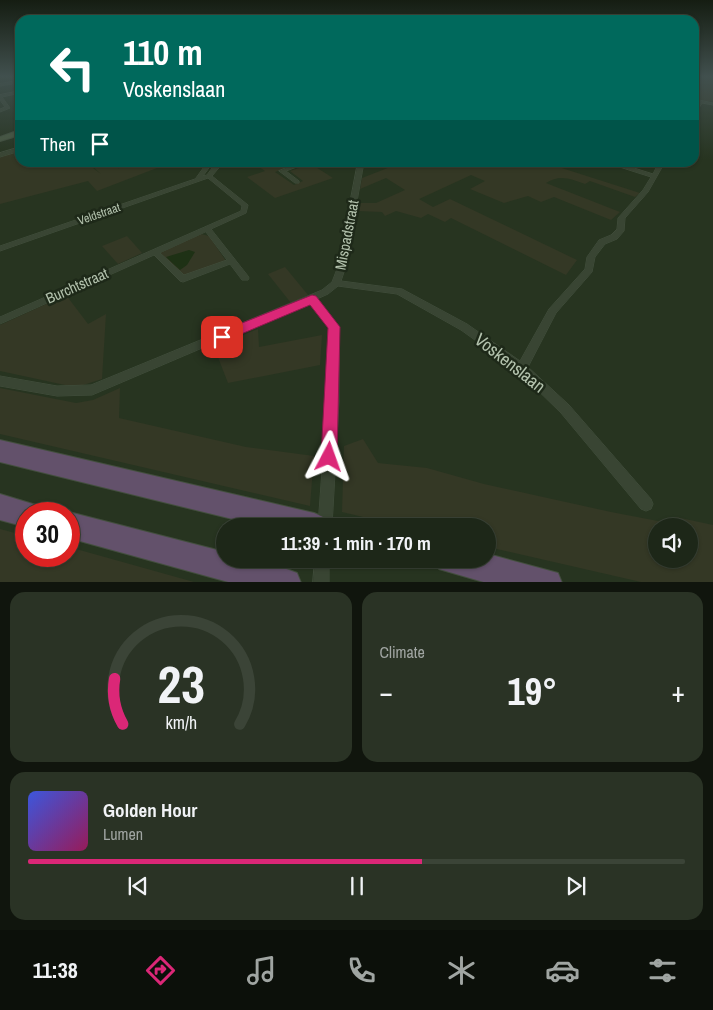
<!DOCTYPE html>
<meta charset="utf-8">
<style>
body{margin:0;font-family:"Archivo Narrow",sans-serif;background:#2a3325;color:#f1f3f6;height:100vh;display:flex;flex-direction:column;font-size:19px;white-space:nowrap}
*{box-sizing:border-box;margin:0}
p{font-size:16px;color:#a0a5a2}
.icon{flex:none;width:28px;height:28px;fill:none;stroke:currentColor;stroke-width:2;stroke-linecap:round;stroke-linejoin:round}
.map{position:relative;height:582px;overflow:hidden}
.details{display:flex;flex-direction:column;gap:10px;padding:10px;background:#10150d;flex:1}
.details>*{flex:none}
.hud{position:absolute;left:15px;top:15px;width:684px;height:152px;border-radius:15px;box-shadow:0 1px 4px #0004,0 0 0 1px #3b4437;background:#00695c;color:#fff;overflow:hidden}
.controls{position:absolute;left:648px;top:518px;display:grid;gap:10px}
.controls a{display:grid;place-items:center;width:50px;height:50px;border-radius:50%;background:#1d2718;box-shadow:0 1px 4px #0004,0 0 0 1px #3b4437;font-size:25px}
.speed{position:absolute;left:15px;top:502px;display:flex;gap:10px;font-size:25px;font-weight:700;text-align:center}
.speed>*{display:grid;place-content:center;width:65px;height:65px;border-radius:50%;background:#1d2718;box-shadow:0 1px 4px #0004,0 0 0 1px #3b4437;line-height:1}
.speed .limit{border:8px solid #d22;background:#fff;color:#111}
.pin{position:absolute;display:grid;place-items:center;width:42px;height:42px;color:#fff;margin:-21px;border-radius:10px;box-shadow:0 2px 8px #0006}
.me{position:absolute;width:55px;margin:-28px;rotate:4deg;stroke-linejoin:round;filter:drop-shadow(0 0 4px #0008)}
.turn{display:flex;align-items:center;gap:18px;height:105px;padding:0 25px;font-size:22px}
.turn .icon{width:65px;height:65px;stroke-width:2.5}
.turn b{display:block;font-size:35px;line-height:42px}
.then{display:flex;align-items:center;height:48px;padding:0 25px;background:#0003;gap:10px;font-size:19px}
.big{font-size:38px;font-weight:700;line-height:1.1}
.details .widget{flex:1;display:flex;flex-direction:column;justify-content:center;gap:8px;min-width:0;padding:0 18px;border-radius:15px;background:#2a3325}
.details .dial{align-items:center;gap:0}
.dial svg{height:130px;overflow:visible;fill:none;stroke:#3b4437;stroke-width:7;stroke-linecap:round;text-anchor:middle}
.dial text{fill:#f1f3f6;stroke:none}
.song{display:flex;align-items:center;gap:15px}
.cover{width:60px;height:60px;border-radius:8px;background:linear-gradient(135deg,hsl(230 70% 55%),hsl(330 70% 35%))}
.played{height:5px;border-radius:2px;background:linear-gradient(90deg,#db2777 60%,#3b4437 60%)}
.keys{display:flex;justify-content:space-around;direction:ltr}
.heat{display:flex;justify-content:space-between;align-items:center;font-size:28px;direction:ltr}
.details .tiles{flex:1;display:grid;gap:10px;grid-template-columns:1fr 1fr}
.widget:last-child{grid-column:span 2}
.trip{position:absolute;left:216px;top:518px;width:280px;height:50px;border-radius:25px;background:#1d2718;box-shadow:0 1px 4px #0004,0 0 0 1px #3b4437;font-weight:700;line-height:50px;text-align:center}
.menu{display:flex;height:80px;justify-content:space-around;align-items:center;background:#0c100a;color:#a0a5a2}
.menu .icon{width:35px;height:35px}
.menu .current{color:#db2777}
.menu b{font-size:22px;color:#f1f3f6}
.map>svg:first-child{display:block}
</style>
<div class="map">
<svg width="713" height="583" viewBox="0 0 713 583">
<rect width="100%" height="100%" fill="#273420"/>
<g fill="#343825" fill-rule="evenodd">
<path d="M694 77H713V102L694 99Z"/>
<path d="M20 151V162L86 163 101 174 111 171 101 174 90 164 112 163 119 169 114 163H170L97 191 88 181 0 204V156Z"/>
<path d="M403 162 546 163 640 193 635 197 590 181 585 184C570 179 560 174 546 183L620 212 611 220 554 197 541 202 528 196 504 203 470 189 485 181 471 175 419 199 433 207 450 199 577 260 566 275 451 218 445 222 428 214 421 218 396 211 385 216 382 212 357 211 359 203H376L405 190 386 178 360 189 362 178Z"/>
<path d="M282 163 288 167 275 172 294 185 303 181 290 171 311 164 333 178 275 198 247 177 265 171 255 164Z"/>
<path d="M201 234 209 236 226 261 188 275H183L160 254 162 250Z"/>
<path d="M127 236 142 253 118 264 102 246Z"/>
<path d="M285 267 308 295 291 303 268 274Z"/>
<path d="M66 295 88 324 106 314 102 379 80 386 65 385 0 371V325Z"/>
<path d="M258 329 259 347 322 335 320 365 228 383 214 347Z"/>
<path d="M0 388 76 403 93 400 120 388 119 418 246 447 314 456 310 506 0 434Z"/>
<path d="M363 439 378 463 427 468 484 484 611 512 658 521 676 517 713 525V582H641L488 547V526H401L342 512 344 446ZM656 526H689V559H656Z"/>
<path d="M0 529 26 536V556H69V547L194 582H0Z"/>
</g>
<path fill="#1e3115" d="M189 250 195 252 187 265 180 270 166 257Z"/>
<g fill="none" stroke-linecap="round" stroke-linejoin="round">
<g stroke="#424f3d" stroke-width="1">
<g id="street">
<path d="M12 82V84L0 86V84Z"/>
<path d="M20 91V93L2 97 10 108 0 112V109L5 107 0 100V95Z"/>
<path d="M694 99 713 103V105L702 103 696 113H694V109L698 102 694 101Z"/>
<path d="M20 147V151L0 157V153Z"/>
<path d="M208 162 221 163 222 164 212 176 248 205 246 213 211 229 248 276 249 278 248 280H242L230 264 183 282 180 281 154 255 0 324V317L241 211 242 206 208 178 0 251V246L195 179ZM215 164 207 175 203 176 211 165ZM206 232 227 260 184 275 160 253Z"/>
<path d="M300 162H310L286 171 299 181V183H295L279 171Z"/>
<path d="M358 162H364L345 269 341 281 402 289 467 324 520 361 549 309 585 269 587 257 599 240 611 235 617 229 618 218 643 190 651 177 604 162H615L653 174 659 162H665L648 192 625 218 624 231 617 239 605 244 595 257 592 272 556 313 528 367 569 405 651 499 653 504 651 509 646 511 641 509 561 413 518 371 461 330 397 294 338 286 328 294 317 299 339 327V402L332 526H318L327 402 329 328 310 302 92 395 57 396 0 386V376L57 386 91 385 322 290 332 282 337 269Z"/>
<path d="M315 559H329V583H313Z"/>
</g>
</g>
<g stroke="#424f3d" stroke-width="2">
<path id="secondary" d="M17 131H20V135L0 141V137Z"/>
</g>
<g stroke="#434f3e" stroke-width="2">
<g id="highway">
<path d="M0 440 314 513 323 517 327 526H261L0 462Z"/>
<path d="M0 494 36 505 40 514H26V527L0 520Z"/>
<path d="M69 512 225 552V559C250 559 274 563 297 573L301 583H232L69 538V514H64Z"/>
<path d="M488 554 558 573 562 583H487L439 569 435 559H488Z"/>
</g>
</g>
<use href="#street" fill="#394533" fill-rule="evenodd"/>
<use href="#secondary" fill="#485841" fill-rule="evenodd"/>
<use href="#highway" fill="#63516b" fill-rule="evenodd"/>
</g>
<linearGradient id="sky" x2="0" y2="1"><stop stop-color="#151d12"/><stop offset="0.48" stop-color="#41504e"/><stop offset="1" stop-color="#41504e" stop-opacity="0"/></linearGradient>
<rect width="713" height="159" fill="url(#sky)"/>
<path fill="#db2777" stroke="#8e194d" d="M312 295 316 296 340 327 337 457 335 462 329 465 323 462 321 457 328 328 310 305 227 340H217L216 337 217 333Z"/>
<g text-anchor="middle" stroke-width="5" stroke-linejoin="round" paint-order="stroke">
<g font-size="12" fill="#b3c2ad" stroke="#1e2919">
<text transform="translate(99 214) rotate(-19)" y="4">Veldstraat</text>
</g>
<g font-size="15" fill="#b3c2ad" stroke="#1e2919">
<text transform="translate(347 235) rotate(-79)" y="5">Mispadstraat</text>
<text transform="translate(77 286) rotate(-24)" y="5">Burchtstraat</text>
</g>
<g font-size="18" fill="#b3c2ad" stroke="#1e2919">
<text transform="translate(510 363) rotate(38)" y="6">Voskenslaan</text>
</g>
</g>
</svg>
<div class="controls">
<a><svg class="icon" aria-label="sound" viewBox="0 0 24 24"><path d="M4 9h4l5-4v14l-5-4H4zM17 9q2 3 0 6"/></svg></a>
</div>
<div class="speed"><div class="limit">30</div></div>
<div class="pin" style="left:222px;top:337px;background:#d93025"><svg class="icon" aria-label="arrive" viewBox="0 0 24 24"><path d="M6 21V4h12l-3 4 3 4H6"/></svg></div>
<svg class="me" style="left:329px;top:457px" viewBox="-20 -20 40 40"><path d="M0-17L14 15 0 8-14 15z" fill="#db2777" stroke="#fff" stroke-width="4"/></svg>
<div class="trip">11:39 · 1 min · 170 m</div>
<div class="hud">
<div class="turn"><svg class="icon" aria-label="left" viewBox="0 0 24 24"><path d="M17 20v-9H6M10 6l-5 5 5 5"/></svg><div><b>110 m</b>Voskenslaan</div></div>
<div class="then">Then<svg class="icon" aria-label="arrive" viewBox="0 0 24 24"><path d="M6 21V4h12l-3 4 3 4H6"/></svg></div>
</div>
</div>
<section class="details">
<div class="tiles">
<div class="widget dial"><svg viewBox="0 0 100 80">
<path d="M14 69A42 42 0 1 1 86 69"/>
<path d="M14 69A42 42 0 0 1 9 41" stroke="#db2777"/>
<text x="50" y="56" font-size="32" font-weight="700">23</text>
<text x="50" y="72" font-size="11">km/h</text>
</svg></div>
<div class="widget"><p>Climate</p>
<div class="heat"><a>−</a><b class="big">19°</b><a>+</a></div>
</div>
<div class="widget">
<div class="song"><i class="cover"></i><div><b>Golden Hour</b><p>Lumen</p></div></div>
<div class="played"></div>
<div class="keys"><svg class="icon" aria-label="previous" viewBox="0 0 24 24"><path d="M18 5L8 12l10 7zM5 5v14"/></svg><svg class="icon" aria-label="pause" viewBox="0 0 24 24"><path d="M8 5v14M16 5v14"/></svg><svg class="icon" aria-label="next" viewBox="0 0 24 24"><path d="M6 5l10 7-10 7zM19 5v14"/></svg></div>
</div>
</div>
</section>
<nav class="menu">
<b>11:38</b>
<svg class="icon current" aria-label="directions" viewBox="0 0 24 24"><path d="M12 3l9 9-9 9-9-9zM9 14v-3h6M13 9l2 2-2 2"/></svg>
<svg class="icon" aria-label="music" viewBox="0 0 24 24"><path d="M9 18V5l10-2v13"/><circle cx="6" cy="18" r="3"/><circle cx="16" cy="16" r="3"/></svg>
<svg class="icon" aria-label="phone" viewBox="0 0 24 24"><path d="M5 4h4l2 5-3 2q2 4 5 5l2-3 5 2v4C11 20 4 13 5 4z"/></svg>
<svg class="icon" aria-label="climate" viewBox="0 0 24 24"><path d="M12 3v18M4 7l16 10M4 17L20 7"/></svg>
<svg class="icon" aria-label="car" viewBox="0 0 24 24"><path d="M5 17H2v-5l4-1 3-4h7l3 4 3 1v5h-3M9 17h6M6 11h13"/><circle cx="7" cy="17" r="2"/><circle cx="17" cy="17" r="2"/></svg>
<svg class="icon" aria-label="filters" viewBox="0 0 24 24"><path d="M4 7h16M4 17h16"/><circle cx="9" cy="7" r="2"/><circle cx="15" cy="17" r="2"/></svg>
</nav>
